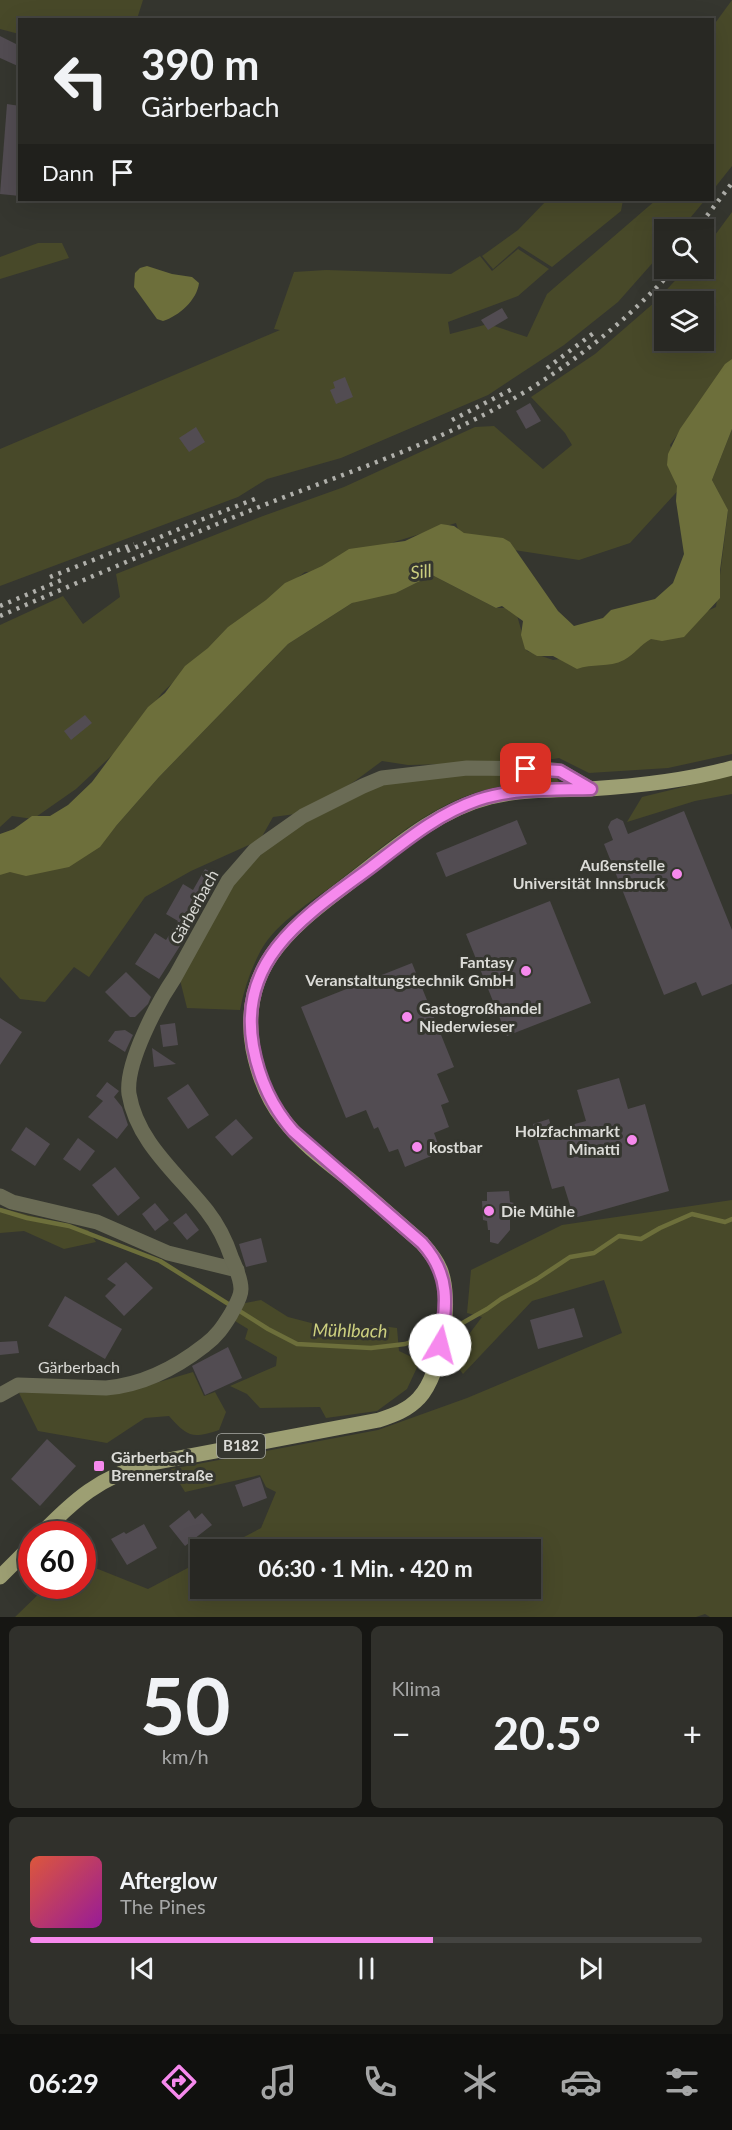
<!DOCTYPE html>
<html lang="de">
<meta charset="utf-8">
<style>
body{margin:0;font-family:Lato,sans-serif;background:#30302b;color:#f1f3f6;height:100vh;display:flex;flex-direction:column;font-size:22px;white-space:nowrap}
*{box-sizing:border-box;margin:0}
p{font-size:20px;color:#a5a6a6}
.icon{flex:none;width:33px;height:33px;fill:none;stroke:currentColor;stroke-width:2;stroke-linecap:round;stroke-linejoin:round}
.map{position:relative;height:1617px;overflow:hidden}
.details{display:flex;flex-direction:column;gap:9px;padding:9px;background:#161613;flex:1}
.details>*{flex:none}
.banner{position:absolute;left:18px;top:18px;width:696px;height:183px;border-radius:0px;box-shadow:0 6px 24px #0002,0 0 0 2px #444441;background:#282823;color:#f1f3f6;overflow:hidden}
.buttons{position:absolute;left:654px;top:219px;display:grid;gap:12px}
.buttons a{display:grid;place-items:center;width:60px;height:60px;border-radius:0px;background:#282823;box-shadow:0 6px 24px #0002,0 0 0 2px #444441;font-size:30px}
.speed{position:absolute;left:18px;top:1521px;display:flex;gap:12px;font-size:30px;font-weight:700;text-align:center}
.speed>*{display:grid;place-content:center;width:78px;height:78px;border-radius:50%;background:#282823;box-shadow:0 6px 24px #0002,0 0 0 2px #444441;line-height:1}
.speed .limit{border:9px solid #d22;background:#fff;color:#111}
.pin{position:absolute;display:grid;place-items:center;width:51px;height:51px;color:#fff;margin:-26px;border-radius:12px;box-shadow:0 3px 9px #0006}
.me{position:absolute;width:66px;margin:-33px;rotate:8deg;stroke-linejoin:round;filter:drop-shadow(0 0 4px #0008)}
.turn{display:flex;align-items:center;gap:21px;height:126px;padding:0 24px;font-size:27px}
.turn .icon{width:78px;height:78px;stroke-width:2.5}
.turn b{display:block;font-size:42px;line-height:51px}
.then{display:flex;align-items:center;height:57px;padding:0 24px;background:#0003;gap:12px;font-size:22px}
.big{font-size:45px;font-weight:700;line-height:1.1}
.details .card{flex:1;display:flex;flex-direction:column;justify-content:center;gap:9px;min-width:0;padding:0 21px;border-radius:9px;background:#30302b}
.details .dial{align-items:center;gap:0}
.dial b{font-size:78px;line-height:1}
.song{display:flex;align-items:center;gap:18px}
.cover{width:72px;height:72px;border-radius:9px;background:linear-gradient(135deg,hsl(10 70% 55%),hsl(300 70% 35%))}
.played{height:6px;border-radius:3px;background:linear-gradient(90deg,#f689ed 60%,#444441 60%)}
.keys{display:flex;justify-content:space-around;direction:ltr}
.heat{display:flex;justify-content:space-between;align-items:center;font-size:33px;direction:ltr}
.details .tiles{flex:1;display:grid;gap:9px;grid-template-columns:1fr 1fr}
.card:last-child{grid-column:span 2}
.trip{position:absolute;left:190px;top:1539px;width:351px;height:60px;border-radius:0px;background:#282823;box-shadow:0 6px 24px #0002,0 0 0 2px #444441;font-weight:700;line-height:60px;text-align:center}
.dock{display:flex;height:96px;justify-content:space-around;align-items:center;background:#10100e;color:#a5a6a6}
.dock .icon{width:42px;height:42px}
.dock .selected{color:#f689ed}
.dock b{font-size:27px;color:#f1f3f6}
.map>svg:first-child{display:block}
</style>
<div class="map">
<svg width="732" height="1617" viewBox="0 0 732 1617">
<rect width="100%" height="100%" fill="#35362f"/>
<g fill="#484929" fill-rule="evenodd">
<path d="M0 0H143L137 19 20 20 19 34 0 29Z"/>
<path d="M732 0V166L713 190V26Z"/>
<path d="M547 200H623L621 211 552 267 519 246 493 269 482 256 518 230Z"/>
<path d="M656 200H705L681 229 664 230V250L618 302 564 345 488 395 341 458 267 479 238 497 0 586V449L280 330 274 329 294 272 326 270 451 274 480 256 492 271 518 249 549 269 518 296 448 322 450 334 488 324 527 337 547 294Z"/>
<path d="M732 212V359L670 445 684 484 630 543 579 560 514 550 460 535 456 523 394 542 337 571 305 572 229 629 162 693 122 746 76 789 33 819 12 816 0 827V625L63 596 83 624 120 597 116 574 263 516 344 487 475 427 494 426 543 469 572 445 565 433 531 397 595 354 655 302 686 269 704 268V250ZM664 302H704V340H664Z"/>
<path d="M38 243H62L69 258 0 279V257Z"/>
<path d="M732 429V754L668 768 589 773 559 758 535 762 408 765 382 761 355 781 303 813 273 817 260 840 191 871 145 897 89 977 74 967 45 1002 20 999 0 977V875L15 857 116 826 159 777 288 644 352 603 389 587 396 593 432 575 496 608H515L527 651 553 660 619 651 716 607 728 511 712 480Z"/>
<path d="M442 774 555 776 559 782C528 782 499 784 469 795 419 813 377 852 336 883 310 903 278 921 261 950 251 969 244 989 240 1010L187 1008 179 976 229 886 284 832 370 786Z"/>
<path d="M732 775V794L695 801 627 822 642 797Z"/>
<path d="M732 1200V1617H710L705 1614 696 1617H15L47 1586H82L83 1563 148 1589 201 1561V1588H531V1550L221 1549 261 1528 276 1492 266 1487 260 1475 185 1492 171 1469 378 1430 467 1398 622 1333 604 1280 532 1301 463 1374 451 1358 482 1317 467 1313 471 1270 562 1225Z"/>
<path d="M0 1208 88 1230 96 1242 64 1249 24 1231 0 1233Z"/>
<path d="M261 1300 288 1317 342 1331 373 1325 397 1328 399 1351 420 1361 407 1389 377 1411 326 1418 320 1407 260 1408 247 1394 230 1386 276 1366 277 1357 245 1339 248 1329 235 1321 245 1303Z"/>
<path d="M193 1372 204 1396 215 1392 226 1412 219 1430C192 1439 188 1437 169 1416L145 1418 107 1443 38 1431 19 1393 49 1390H132Z"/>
</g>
<g fill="#6d6f3b">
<path d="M147 266 172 274 192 277 199 283C197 300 179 316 163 321L157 319 134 287 135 273 140 268Z"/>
<path d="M732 359V429L712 480 728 510 720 570V598L684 637 662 641 651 639C641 644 634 655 624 660 609 668 592 663 577 669L553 656H537L525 649 521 635 523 621 502 606 496 608 432 575 396 593 352 603 288 644 159 777 116 826 100 847 69 867 26 876 10 872 0 875V834L14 829 32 816H50L68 805 92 782 148 707 165 693 185 666 208 648 228 627 266 600 285 583 322 566 349 549 405 541 441 524 454 526 464 533 503 538 510 542 558 611 574 626 603 618 611 610 655 599 673 583 684 554 676 501 677 486 667 465 668 454 680 429 725 364Z"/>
</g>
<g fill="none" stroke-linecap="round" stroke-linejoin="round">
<path stroke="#6d6f3b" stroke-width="4.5" d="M0 1210 27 1218 69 1226 160 1261 268 1329 297 1344 371 1348 405 1344 459 1325 487 1309 501 1299 537 1279 570 1257 594 1253 619 1236 641 1239 660 1228 692 1214 725 1222 732 1219"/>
</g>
<g fill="#524c52">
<path d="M0 36 20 46V67L0 58Z"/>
<path d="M7 104 20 106V196L0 194Z"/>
<path d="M502 308 508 318 488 330 481 320Z"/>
<path d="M345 377 353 397 336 404 330 390 335 388 333 382Z"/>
<path d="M530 403 541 421 526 429 516 411Z"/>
<path d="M196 427 205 442 189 452 179 438Z"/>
<path d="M85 715 92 723 71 740 64 731Z"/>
<path d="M684 811 732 930V984L702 996 696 982 664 995 604 844 613 840 608 827 611 821 617 818 623 821 628 834Z"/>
<path d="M517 820 527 844 446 877 436 853Z"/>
<path d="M205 869 217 875 193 913 194 914 187 926 191 928 185 938 159 979 135 964 155 933 166 940 178 921 166 914 183 884 193 890Z"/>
<path d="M550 901 591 1003 507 1036 466 934Z"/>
<path d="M412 963 454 1067 437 1074 449 1102 441 1105 449 1127 434 1133 441 1152 405 1167 398 1149 389 1152 378 1127 374 1129 366 1110 346 1118 301 1007Z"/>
<path d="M126 972 151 997 148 1004 135 1017H130L105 992Z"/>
<path d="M0 1018 22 1032 0 1065Z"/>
<path d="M175 1023 178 1045 163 1047 160 1025Z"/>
<path d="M125 1030 133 1035 125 1052 108 1041 115 1031Z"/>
<path d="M152 1048 176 1064 154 1067Z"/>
<path d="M619 1078 628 1109 645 1104 669 1191 574 1218 564 1186 552 1189 533 1124 549 1119 552 1130 586 1121 577 1090Z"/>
<path d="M107 1082 119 1091 114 1097 122 1107 128 1125 117 1139 88 1117 103 1101 96 1096Z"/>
<path d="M188 1084 209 1115 188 1129 167 1098Z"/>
<path d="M236 1119 253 1138 232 1156 215 1137Z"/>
<path d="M26 1127 50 1144 35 1166 11 1150Z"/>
<path d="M78 1138 95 1151 80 1171 63 1159Z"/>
<path d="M115 1167 140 1198 118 1216 92 1185Z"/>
<path d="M509 1191 510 1202 514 1203V1218H510V1230L498 1244 490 1242V1230H488L487 1221 483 1220 482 1201H487V1192Z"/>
<path d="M155 1203 169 1220 155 1231 142 1214Z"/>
<path d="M186 1213 199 1230 187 1240 173 1223Z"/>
<path d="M261 1238 267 1262 246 1267 239 1244Z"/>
<path d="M126 1262 153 1288 124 1316 105 1296 116 1285 107 1279Z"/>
<path d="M65 1296 122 1329 105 1359 48 1326Z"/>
<path d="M574 1308 583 1337 538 1349 530 1320Z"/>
<path d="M17 1341 19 1353 0 1355V1342Z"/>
<path d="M228 1347 242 1378 205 1395 192 1366Z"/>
<path d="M47 1439 76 1466 40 1506 11 1479Z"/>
<path d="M260 1477 267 1498 243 1507 235 1485Z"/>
<path d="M189 1510 195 1519 202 1513 212 1525 185 1546 169 1526Z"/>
<path d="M144 1524 157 1548 127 1565 111 1539 124 1532 126 1534Z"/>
</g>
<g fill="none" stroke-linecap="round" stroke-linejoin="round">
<g stroke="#6a6b55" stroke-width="15">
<path d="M0 1196 12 1202 97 1222 168 1253 237 1270"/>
<path d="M0 1395 18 1385 106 1388C142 1385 177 1367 205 1345 217 1336 223 1327 231 1314 235 1306 241 1298 241 1289 241 1279 236 1268 232 1259 226 1241 218 1225 207 1211 179 1175 137 1143 129 1094 125 1063 158 1002 175 977L228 881 255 850 303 816 363 786 382 778 467 768 546 769 560 771 591 789"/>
</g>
<g stroke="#9d9f73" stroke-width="15">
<path d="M41 1534C74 1500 100 1477 147 1464L379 1420C394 1415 408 1410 419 1398 442 1374 453 1299 440 1269 436 1259 429 1251 422 1243 398 1222 374 1201 350 1180 327 1162 301 1143 283 1119 267 1099 258 1074 253 1049 239 970 287 930 344 887 389 853 434 811 490 797 522 789 556 790 589 789 638 786 685 781 732 768"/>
<path d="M0 1577 32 1545"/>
</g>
<g stroke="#b0b0ab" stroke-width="4.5" stroke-dasharray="3 6" stroke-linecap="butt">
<path d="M696 230 732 183"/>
<path d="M547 368 595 332"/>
<path d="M452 420 516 387"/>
<path d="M127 551 198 521 260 497"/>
<path d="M50 577 134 544"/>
<path d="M0 606 64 579"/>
<path d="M0 616C86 579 172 542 259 507 337 476 418 450 493 410 561 374 623 325 675 268"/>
</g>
</g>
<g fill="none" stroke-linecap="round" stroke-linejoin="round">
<g stroke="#a0599a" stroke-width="15">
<path id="route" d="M440 1345C447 1305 451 1275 422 1243L293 1131C271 1106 259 1079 253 1046 237 957 308 914 370 868 404 842 437 814 478 800 514 788 553 790 591 789L560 771 526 769"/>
</g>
<use href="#route" stroke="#f689ed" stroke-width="10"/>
</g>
<g fill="#f689ed" stroke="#35362f" stroke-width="2">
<circle cx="677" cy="874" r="6"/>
<circle cx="526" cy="971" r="6"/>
<circle cx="407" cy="1017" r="6"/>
<circle cx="632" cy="1140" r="6"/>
<circle cx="417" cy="1147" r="6"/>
<circle cx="489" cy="1211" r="6"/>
<rect x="93" y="1460" width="12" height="12" rx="3"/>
</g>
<g text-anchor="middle" stroke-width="6" stroke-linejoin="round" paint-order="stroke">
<rect fill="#35362f" stroke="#a9aaa5" stroke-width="1.5" x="217" y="1434" width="48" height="24" rx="4.5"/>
<g font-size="15" font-weight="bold" fill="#dbdbd7">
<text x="241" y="1451">B182</text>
</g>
<g font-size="16" font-weight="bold" fill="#dbdbd7" stroke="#35362f" text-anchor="start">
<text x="665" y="871" text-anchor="end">Außenstelle<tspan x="665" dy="18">Universität Innsbruck</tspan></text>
<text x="514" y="968" text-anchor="end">Fantasy<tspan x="514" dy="18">Veranstaltungstechnik GmbH</tspan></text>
<text x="419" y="1014">Gastogroßhandel<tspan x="419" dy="18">Niederwieser</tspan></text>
<text x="620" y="1137" text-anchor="end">Holzfachmarkt<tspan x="620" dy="18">Minatti</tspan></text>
<text x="429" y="1153">kostbar</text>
<text x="501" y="1217">Die Mühle</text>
<text x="111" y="1463">Gärberbach<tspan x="111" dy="18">Brennerstraße</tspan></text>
</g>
<g font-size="16" fill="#dbdbd7" stroke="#35362f">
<text transform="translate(194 907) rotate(-61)" y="6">Gärberbach</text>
<text x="79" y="1373">Gärberbach</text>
</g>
<g font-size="18" font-style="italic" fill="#cccf7f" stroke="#35362f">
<text transform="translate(421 572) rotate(-7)" y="6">Sill</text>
<text transform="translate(350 1331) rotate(1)" y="6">Mühlbach</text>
</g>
</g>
</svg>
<div class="buttons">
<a><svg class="icon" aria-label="search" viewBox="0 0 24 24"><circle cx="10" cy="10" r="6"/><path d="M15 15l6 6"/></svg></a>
<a><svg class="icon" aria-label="layers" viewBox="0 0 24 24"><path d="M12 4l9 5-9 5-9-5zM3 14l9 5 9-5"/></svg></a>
</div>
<div class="speed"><div class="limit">60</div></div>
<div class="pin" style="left:526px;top:769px;background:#d93025"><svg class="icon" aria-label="arrive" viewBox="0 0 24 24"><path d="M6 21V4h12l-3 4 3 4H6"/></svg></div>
<svg class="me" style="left:440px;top:1345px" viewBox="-20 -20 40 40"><circle r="19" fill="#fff"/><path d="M0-13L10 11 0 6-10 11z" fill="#f689ed"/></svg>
<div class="trip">06:30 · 1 Min. · 420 m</div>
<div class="banner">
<div class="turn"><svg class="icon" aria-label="left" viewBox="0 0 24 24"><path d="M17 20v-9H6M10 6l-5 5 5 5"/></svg><div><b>390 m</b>Gärberbach</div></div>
<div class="then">Dann<svg class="icon" aria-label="arrive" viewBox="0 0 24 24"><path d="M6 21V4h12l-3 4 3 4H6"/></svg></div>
</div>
</div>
<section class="details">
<div class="tiles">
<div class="card dial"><b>50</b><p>km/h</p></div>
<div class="card"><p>Klima</p>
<div class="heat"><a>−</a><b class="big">20.5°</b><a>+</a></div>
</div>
<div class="card">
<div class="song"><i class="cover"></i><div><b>Afterglow</b><p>The Pines</p></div></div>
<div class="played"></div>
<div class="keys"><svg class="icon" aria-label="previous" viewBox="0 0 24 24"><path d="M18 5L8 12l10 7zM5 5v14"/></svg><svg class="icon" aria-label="pause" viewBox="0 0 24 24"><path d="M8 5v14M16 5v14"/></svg><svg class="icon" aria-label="next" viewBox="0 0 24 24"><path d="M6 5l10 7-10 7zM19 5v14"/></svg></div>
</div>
</div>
</section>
<nav class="dock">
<b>06:29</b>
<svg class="icon selected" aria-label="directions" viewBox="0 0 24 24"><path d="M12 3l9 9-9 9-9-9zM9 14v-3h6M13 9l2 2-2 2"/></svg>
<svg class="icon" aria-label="music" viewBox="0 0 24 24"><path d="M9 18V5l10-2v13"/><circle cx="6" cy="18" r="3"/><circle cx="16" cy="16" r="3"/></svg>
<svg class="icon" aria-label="phone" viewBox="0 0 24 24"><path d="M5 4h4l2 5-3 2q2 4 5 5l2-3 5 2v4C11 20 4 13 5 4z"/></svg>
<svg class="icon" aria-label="climate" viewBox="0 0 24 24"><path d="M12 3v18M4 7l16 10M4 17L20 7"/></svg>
<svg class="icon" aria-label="car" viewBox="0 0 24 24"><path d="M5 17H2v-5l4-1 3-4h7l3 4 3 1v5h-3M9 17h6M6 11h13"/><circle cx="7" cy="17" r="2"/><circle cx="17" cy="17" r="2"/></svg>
<svg class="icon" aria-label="filters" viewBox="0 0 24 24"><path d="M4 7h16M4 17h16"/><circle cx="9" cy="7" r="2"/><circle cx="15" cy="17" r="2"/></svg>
</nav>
